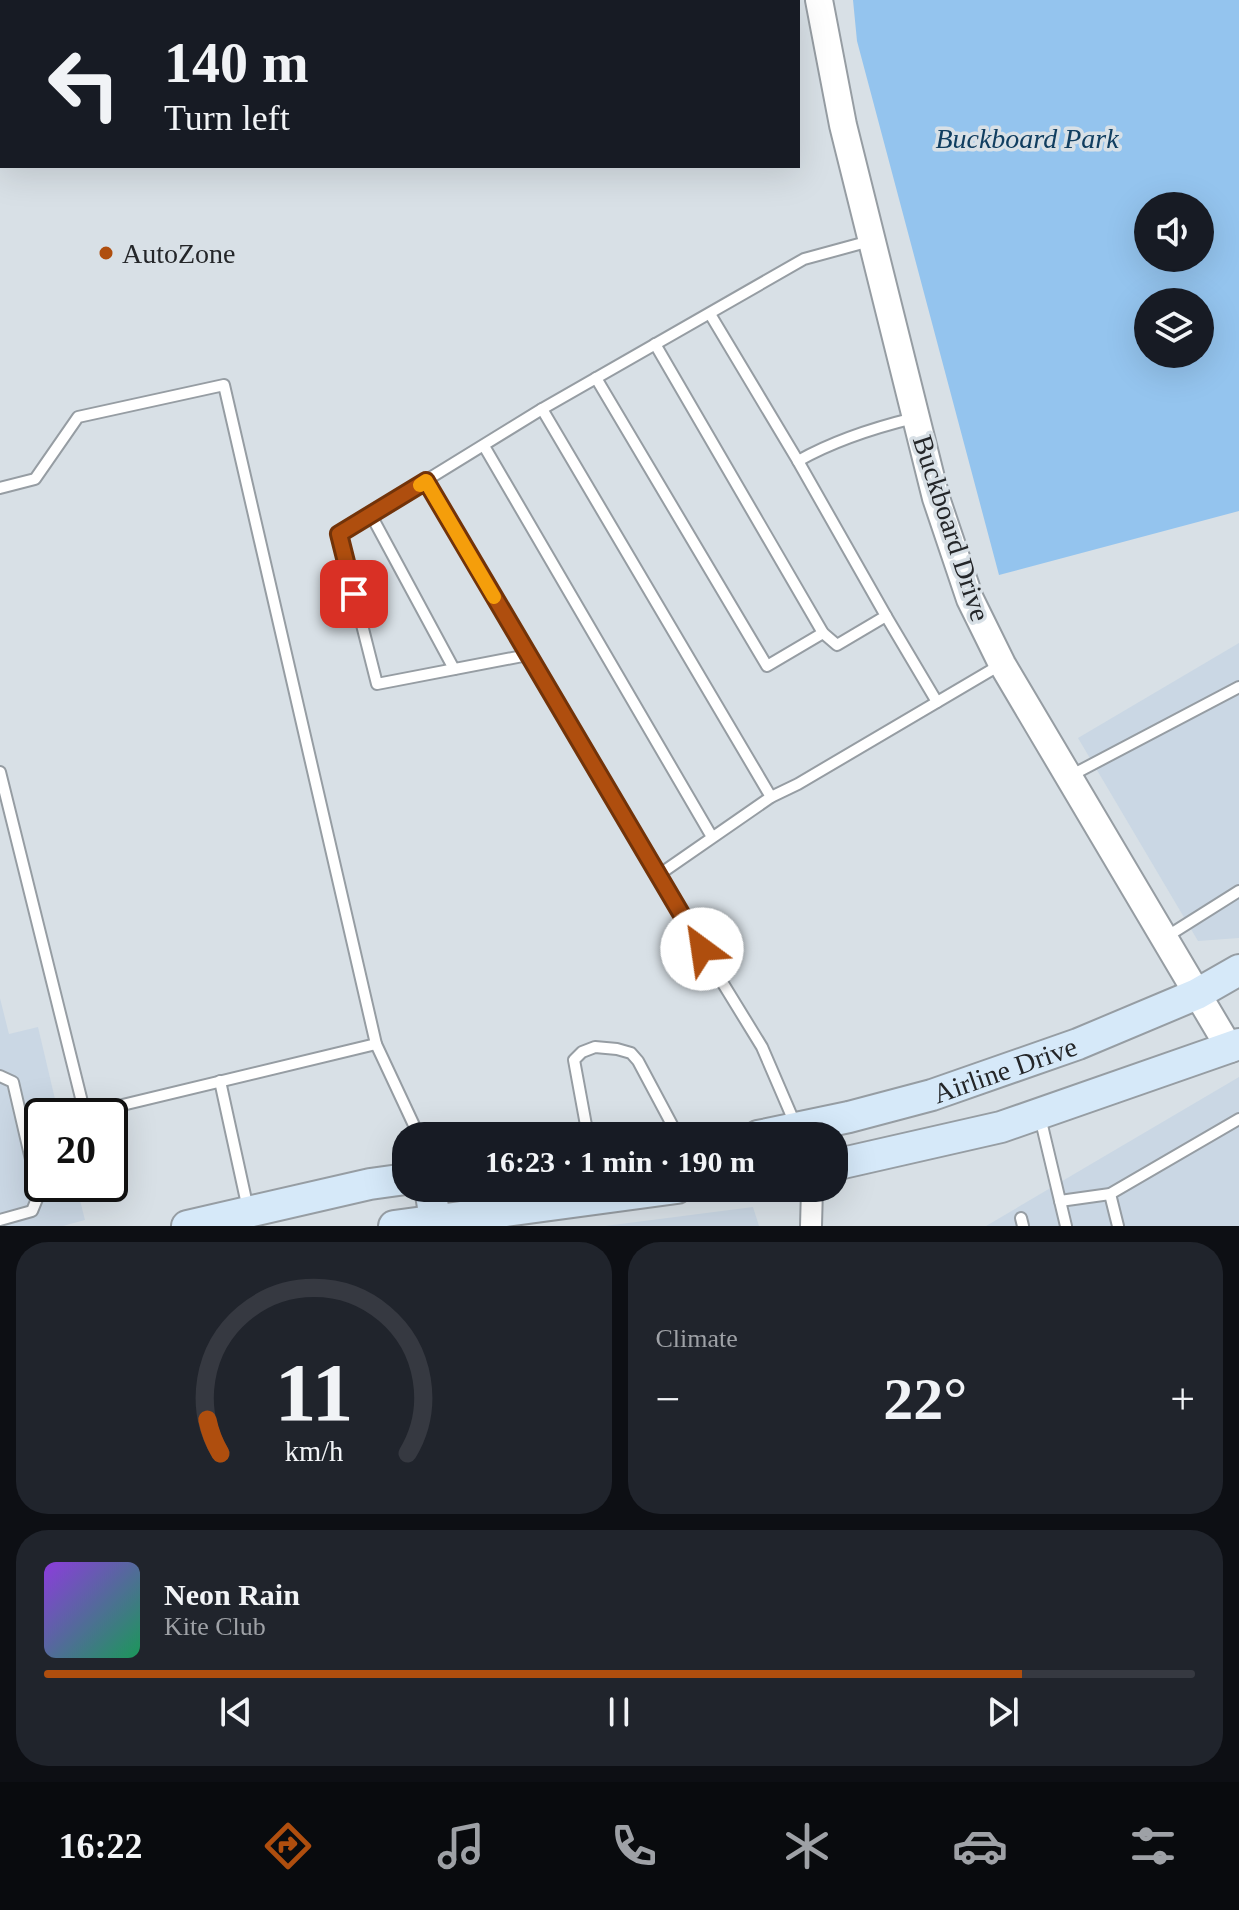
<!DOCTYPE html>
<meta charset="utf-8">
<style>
body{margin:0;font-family:Georgia,serif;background:#20242c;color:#f1f3f6;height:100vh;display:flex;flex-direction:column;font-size:30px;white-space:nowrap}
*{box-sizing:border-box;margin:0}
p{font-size:26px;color:#9ea1a6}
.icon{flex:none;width:44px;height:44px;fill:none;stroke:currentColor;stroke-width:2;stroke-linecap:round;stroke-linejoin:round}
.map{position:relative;height:1226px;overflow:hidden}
.sheet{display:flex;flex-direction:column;gap:16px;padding:16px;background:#0d0f14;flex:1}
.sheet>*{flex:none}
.banner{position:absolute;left:0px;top:0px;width:800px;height:168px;box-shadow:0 8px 32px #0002;background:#171b24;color:#f1f3f6;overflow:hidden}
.controls{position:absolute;left:1134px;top:192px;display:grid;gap:16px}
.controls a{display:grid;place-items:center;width:80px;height:80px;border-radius:50%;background:#171b24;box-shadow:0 8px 32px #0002;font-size:40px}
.speed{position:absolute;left:24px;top:1098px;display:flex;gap:16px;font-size:40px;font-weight:700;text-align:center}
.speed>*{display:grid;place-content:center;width:104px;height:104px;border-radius:50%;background:#171b24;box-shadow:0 8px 32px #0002;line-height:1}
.speed .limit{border:4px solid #111;border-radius:12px;background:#fff;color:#111}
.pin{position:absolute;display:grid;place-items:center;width:68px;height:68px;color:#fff;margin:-34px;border-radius:16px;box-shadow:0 4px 12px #0006}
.me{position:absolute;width:88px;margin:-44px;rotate:329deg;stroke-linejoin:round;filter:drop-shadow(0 0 6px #0008)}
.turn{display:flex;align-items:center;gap:28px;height:168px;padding:0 32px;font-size:36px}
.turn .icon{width:104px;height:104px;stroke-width:2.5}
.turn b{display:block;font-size:56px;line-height:68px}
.big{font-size:60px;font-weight:800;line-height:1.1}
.sheet .tile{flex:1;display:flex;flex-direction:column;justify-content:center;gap:12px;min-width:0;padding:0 28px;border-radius:32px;background:#20242c}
.sheet .dial{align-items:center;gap:0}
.dial svg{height:208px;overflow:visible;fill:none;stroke:#363941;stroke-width:7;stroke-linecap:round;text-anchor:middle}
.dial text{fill:#f1f3f6;stroke:none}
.song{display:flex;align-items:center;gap:24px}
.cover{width:96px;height:96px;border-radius:12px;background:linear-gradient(135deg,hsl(270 70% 55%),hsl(150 70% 35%))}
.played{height:8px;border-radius:4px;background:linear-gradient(90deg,#af4e0e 85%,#363941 85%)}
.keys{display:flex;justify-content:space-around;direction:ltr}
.heat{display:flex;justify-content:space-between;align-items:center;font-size:44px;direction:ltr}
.sheet .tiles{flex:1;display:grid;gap:16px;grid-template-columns:1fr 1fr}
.tile:last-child{grid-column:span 2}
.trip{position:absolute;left:392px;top:1122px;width:456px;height:80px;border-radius:32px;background:#171b24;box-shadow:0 8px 32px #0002;font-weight:800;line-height:80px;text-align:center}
.tabs{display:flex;height:128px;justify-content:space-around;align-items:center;background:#090b0e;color:#9ea1a6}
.tabs .icon{width:56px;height:56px}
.tabs .active{color:#af4e0e}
.tabs b{font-size:36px;color:#f1f3f6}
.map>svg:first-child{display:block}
</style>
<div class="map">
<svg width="1239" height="1226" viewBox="0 0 1239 1226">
<rect width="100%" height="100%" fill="#d8e0e6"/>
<g fill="#cad7e4">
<path d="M1239 643V938L1198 941 1078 738Z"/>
<path d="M0 998 9 1034 38 1027 59 1116H42V1184H76L85 1220 63 1226H0Z"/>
<path d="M1239 1077V1226H986Z"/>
<path d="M753 1207 759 1226H605Z"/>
</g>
<path fill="#94c4ee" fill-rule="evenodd" d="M853 0H1239V511L999 575 857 41ZM1148 206H1200V258H1148ZM1148 302H1200V354H1148Z"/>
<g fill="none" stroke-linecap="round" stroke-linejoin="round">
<g stroke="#969da3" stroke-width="14">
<g id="service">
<path d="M103 0 105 2"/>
<path d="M52 2 60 0"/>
<path d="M0 16H2"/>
<path d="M0 98 2 97"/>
<path d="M655 344 823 633 837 645 886 616 798 461 710 314"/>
<path d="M596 378 767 666 823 633"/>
<path d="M542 409 771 797"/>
<path d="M484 446 712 837"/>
<path d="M798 461C835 440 873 428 914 418"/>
<path d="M426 481 657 876 762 1047 796 1126"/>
<path d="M0 488 35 479 78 417 224 385 376 1044 85 1114 0 772"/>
<path d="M371 515 454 669"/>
<path d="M886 616 937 702"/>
<path d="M528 655 377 684 339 534 542 409 804 259 870 241"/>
<path d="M1070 776 1239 687"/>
<path d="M657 876 771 797 798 784 1000 665"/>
<path d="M1166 937 1239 891"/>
<path d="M376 1044 419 1136"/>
<path d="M0 1076 13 1082 39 1194 32 1211 0 1220"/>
<path d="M220 1081 248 1209"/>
<path d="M1040 1117 1066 1226"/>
<path d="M588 1136 574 1060 582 1052 595 1047 617 1049 631 1053 638 1061 678 1136"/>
<path d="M1110 1194 1118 1226"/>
<path d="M1060 1201 1110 1194 1239 1119"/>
<path d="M1021 1218 1023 1226"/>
</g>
</g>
<g stroke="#969da3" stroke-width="24">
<path id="minor" d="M811 1226 812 1188"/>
</g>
<g stroke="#969da3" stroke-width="30">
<path id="tertiary" d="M819 0 843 125 936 498 970 599 1002 664 1230 1049"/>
</g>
<g stroke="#969da3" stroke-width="34">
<g id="secondary">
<path id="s1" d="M758 1136 849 1117 932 1095 1078 1044 1197 994 1239 970"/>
<path d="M834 1165 1001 1127 1239 1044"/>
<path d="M430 1188 435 1220"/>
<path d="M187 1226 370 1184 406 1179"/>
<path d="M394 1226 677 1188"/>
</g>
</g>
<use href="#service" stroke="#fff" stroke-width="10"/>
<use href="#minor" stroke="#fff" stroke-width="20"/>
<use href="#tertiary" stroke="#fff" stroke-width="26"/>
<use href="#secondary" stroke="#d6e9f9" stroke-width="30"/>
</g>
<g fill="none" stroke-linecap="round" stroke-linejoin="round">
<g stroke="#723309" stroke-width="20">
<path id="route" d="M354 594 339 534 426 481 702 949"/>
</g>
<use href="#route" stroke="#af4e0e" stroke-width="14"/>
<path stroke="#f59e0b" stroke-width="14" d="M420 485 426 481 494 597"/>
</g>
<circle fill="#af4e0e" stroke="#d8e0e6" stroke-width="3" cx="106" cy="253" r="8"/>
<g text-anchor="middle" stroke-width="7" stroke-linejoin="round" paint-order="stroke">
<g font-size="28" font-style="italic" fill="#113e60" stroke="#d8e0e6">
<text x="1027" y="148">Buckboard Park</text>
</g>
<g font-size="28" fill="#242629" stroke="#d8e0e6" text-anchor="start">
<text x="122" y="263">AutoZone</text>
</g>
<g font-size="28" fill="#242629" stroke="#d8e0e6">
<text transform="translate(952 528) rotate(72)" y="10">Buckboard Drive</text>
<text dy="10" stroke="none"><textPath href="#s1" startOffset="256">Airline Drive</textPath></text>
</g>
</g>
</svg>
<div class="controls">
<a><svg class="icon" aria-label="sound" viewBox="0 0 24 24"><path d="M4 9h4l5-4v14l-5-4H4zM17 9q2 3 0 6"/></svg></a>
<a><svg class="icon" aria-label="layers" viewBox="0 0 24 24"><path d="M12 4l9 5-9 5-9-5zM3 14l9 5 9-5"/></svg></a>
</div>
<div class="speed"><div class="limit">20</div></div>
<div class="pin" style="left:354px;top:594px;background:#d93025"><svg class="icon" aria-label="arrive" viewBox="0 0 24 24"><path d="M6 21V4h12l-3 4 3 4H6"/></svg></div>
<svg class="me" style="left:702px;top:949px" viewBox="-20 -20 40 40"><circle r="19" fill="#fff"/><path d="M0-13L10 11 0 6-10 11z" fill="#af4e0e"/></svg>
<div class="trip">16:23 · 1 min · 190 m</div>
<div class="banner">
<div class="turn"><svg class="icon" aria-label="left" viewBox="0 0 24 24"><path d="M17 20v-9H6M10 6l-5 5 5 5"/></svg><div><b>140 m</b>Turn left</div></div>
</div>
</div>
<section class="sheet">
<div class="tiles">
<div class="tile dial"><svg viewBox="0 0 100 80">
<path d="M14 69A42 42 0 1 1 86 69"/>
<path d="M14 69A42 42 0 0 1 9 56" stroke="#af4e0e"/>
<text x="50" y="56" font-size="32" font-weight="700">11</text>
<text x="50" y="72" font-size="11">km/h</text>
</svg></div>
<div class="tile"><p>Climate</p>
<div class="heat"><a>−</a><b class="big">22°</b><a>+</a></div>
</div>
<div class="tile">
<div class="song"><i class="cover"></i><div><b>Neon Rain</b><p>Kite Club</p></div></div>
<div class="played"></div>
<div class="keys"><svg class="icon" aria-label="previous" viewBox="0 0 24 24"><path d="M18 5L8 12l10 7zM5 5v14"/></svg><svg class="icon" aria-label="pause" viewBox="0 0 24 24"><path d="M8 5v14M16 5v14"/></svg><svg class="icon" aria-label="next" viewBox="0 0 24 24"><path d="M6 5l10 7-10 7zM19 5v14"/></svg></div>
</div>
</div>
</section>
<nav class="tabs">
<b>16:22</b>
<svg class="icon active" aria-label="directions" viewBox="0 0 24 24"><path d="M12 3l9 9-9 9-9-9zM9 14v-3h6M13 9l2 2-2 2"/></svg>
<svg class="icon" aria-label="music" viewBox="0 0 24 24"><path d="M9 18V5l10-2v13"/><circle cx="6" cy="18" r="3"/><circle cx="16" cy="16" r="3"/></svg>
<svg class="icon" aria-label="phone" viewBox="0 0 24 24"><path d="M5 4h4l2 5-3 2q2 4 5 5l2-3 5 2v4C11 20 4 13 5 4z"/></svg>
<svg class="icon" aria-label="climate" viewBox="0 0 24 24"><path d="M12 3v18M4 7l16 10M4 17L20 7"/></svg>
<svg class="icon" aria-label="car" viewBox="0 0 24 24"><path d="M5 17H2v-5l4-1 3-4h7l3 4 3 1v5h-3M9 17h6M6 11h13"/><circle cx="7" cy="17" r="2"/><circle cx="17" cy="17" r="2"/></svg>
<svg class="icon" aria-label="filters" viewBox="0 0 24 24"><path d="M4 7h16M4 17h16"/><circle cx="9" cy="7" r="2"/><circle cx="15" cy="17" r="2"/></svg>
</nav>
